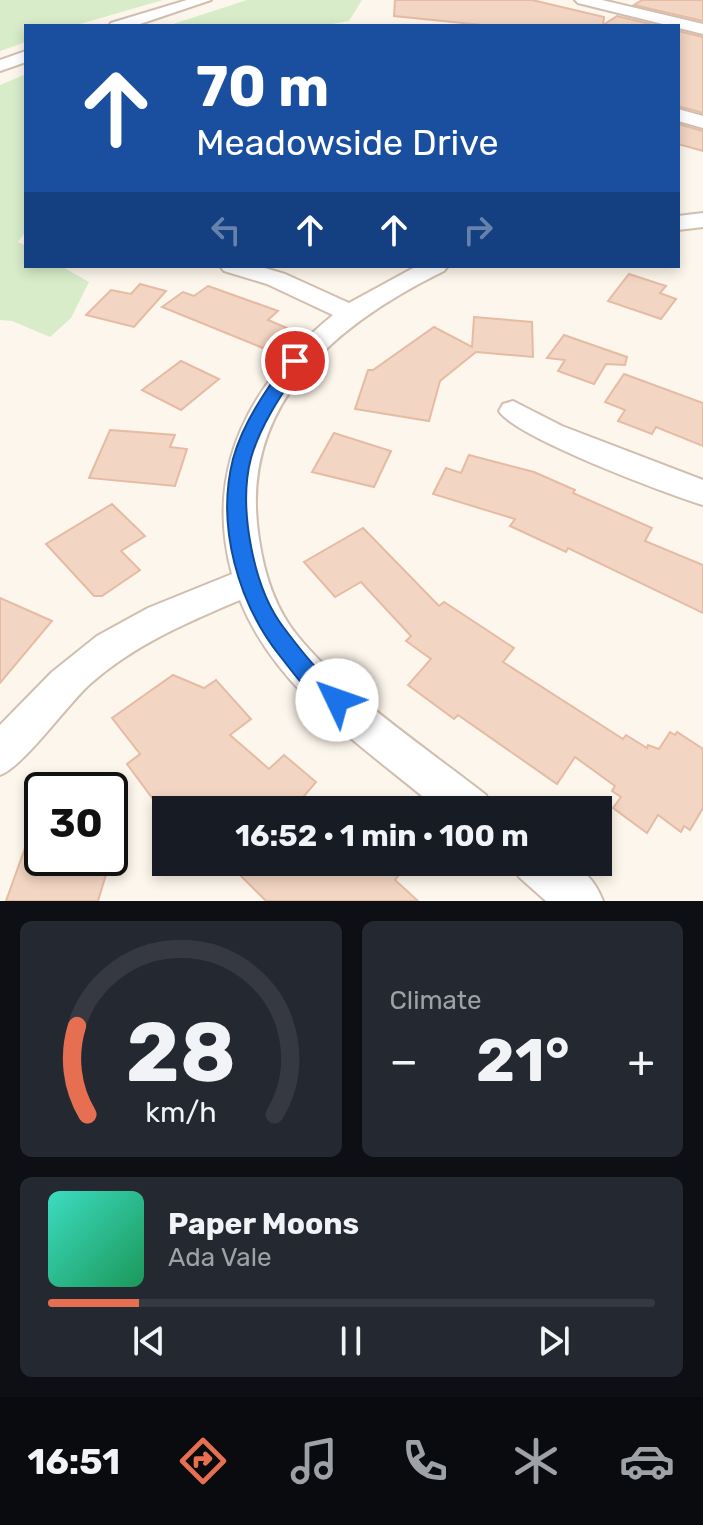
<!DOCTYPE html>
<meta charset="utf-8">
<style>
body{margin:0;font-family:Rubik,sans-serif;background:#242831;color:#f1f3f6;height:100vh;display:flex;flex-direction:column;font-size:30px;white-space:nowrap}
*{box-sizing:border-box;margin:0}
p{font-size:26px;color:#9ea1a6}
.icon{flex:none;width:44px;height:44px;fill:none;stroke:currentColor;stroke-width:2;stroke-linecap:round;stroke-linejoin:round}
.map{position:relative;height:901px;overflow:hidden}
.drawer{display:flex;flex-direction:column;gap:20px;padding:20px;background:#0d0f14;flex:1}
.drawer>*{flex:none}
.guide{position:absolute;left:24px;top:24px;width:656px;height:244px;border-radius:0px;box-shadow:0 4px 12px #0003;background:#1a4fa0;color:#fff;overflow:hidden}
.speed{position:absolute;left:24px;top:772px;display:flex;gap:16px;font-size:40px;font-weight:700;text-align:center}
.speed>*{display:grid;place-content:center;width:104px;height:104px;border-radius:50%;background:#171b24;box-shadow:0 4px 12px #0003;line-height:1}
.speed .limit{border:4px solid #111;border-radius:12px;background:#fff;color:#111}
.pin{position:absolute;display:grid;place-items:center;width:68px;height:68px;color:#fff;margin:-34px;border:4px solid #fff;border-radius:50%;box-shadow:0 2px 8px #0007}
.me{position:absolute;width:88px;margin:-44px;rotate:312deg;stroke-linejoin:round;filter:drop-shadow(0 0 6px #0008)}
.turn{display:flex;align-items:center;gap:28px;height:168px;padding:0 40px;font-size:36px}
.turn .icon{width:104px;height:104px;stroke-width:2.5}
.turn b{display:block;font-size:56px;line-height:68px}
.lanes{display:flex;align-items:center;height:76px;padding:0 40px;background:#0003;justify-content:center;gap:40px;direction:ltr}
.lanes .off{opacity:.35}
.big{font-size:60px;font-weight:700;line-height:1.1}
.drawer .tile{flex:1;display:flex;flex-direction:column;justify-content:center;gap:12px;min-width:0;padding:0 28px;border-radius:12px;background:#242831}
.drawer .dial{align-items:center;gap:0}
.dial svg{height:208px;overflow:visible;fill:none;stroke:#363941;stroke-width:7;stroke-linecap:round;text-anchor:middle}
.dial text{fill:#f1f3f6;stroke:none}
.song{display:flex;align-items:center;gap:24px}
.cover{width:96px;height:96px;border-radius:12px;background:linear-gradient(135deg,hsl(170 70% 55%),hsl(150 70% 35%))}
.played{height:8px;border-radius:4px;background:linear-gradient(90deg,#e76f51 15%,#363941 15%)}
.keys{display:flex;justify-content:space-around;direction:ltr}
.heat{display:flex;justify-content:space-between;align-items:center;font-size:44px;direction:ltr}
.drawer .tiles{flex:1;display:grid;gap:20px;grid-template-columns:1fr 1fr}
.tile:last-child{grid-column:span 2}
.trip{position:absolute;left:152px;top:796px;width:460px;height:80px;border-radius:0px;background:#171b24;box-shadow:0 4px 12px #0003;font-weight:700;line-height:80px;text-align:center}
.tabs{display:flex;height:128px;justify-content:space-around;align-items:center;background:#090b0e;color:#9ea1a6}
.tabs .icon{width:56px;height:56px}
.tabs .on{color:#e76f51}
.tabs b{font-size:36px;color:#f1f3f6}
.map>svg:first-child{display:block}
</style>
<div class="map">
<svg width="703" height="901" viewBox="0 0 703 901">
<rect width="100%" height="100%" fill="#fdf6ec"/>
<g fill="#d8ecc9">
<path d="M0 0H163L73 26H26V42L0 51Z"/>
<path d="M247 0H362L349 21 321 26H167Z"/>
<path d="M26 74V231L18 242 26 246V266H61L89 282 71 318 50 337 12 321 0 320V85Z"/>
</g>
<g fill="#f3d5c3" stroke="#e6bba3" stroke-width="2">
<path d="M395 0H532L604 17 603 25 617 16 658 26H492L394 16Z"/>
<path d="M642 0H703V21L634 5Z"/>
<path d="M678 31 703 37V113L678 106Z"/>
<path d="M678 124 703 131V151L678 144Z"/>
<path d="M629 274 666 286 660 293 676 299 661 319 608 301Z"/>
<path d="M140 284 166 291 134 327 86 315 111 290 131 294Z"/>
<path d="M208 286 278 311 268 320 287 328 263 348 162 307 183 292 194 296Z"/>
<path d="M474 317 532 322 533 357 476 352 440 381 429 421 355 409 368 370H373L434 327 472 347Z"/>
<path d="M564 335 627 357 625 365 606 364 594 384 558 371 565 360 547 358Z"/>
<path d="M181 361 219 379 181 410 142 390Z"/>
<path d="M624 374 703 403V446L656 427 652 434 618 421 625 410 605 402Z"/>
<path d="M110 430 175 435 170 447 187 449 175 486 89 478Z"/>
<path d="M334 433 391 451 374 487 312 472Z"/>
<path d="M469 455 534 472 575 490 573 493 652 528 645 541 703 565V613L568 548 566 552 510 526 515 519 433 494 446 468 461 473Z"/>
<path d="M112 504 145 536 121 551 140 570 102 596H94L46 544Z"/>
<path d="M363 528 439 606 444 602 514 648 503 662 623 739 626 735 647 748 648 745 659 749 670 732 675 735 677 732 703 749V808L690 830 684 826 681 832 658 815 647 833 613 808 621 797 612 791 615 786 575 757 557 784 458 715 454 719 408 685 431 659 406 641 411 636 361 582 335 597 304 562Z"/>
<path d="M0 598 52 621 0 683Z"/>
<path d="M173 675 204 688 216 680 251 719 230 735 269 769 284 755 316 782 304 796 320 810H161L127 764 140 754 112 718Z"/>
<path d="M39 809H42V858H111L98 901H6Z"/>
<path d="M227 862H409L395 880 418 901H266Z"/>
</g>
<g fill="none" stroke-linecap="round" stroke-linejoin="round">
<g stroke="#d1beb0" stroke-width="4">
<g id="street">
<path d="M187 0H211L134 26H109L111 23Z"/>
<path d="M575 0H602L703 24V34L578 3Z"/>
<path d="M26 51V62L0 71V60Z"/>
<path d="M678 109 703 116V128L678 121Z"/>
<path d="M703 213V227L678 230V216Z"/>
<path d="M220 266H258L285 274 349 303 417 266H448L444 271C336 324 237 404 259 539 264 573 274 606 296 634 342 692 426 748 486 795L492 810H439C367 749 276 691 240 600 186 623 134 645 90 684 66 706 24 766 0 775V725L52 672 97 636 148 608 232 574C203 467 252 381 333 315L267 284 224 271Z"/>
<path d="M513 401 562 426 703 480V505C667 494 515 437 499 411L503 404Z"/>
<path d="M512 862C554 862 585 855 603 901H546L519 877Z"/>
</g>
</g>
<use href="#street" fill="#fff" fill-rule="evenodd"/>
</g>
<path fill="#1a73e8" stroke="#114b97" stroke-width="2" d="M295 356 304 361C284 391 261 423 251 458 238 507 253 588 284 628 296 644 309 661 323 675 332 684 343 688 349 700L345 708 337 711C312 701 296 676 280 656 238 603 216 526 233 459 242 425 268 386 290 358Z"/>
</svg>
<div class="speed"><div class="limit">30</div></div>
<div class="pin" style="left:295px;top:361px;background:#d93025"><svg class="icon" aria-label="arrive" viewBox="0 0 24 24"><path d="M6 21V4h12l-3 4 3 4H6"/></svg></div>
<svg class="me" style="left:337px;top:700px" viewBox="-20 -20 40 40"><circle r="19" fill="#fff"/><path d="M0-13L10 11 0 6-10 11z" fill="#1a73e8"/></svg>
<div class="trip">16:52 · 1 min · 100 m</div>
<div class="guide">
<div class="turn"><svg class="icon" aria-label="ahead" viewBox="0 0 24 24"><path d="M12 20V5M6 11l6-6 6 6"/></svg><div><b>70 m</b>Meadowside Drive</div></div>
<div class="lanes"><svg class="icon off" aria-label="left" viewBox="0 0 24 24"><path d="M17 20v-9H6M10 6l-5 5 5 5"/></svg><svg class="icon" aria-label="ahead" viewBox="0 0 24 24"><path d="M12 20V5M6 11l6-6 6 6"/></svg><svg class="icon" aria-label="ahead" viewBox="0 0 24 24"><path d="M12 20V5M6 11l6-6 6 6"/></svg><svg class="icon off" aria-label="right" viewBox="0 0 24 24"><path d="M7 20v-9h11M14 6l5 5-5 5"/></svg></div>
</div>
</div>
<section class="drawer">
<div class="tiles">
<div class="tile dial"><svg viewBox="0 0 100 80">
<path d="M14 69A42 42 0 1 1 86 69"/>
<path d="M14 69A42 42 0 0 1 10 35" stroke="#e76f51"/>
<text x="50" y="56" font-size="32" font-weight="700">28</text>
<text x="50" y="72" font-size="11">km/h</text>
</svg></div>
<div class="tile"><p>Climate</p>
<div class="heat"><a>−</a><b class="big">21°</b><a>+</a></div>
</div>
<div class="tile">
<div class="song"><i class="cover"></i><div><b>Paper Moons</b><p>Ada Vale</p></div></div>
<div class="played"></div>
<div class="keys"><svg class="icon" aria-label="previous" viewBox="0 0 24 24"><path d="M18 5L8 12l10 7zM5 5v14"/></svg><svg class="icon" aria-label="pause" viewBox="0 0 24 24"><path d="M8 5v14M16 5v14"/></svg><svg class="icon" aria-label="next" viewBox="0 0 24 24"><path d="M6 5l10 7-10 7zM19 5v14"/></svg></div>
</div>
</div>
</section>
<nav class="tabs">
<b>16:51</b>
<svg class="icon on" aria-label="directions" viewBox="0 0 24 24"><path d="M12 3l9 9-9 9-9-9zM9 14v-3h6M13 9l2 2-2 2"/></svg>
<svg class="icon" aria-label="music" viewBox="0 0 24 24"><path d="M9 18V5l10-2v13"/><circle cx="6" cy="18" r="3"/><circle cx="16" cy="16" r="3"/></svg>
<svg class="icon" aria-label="phone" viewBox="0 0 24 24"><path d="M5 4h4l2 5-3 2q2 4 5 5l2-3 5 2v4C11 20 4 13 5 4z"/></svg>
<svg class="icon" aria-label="climate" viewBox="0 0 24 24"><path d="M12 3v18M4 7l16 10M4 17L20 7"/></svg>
<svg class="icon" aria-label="car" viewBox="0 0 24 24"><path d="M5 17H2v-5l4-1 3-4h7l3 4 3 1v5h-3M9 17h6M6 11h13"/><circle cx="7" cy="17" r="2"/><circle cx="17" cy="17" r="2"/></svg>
</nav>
